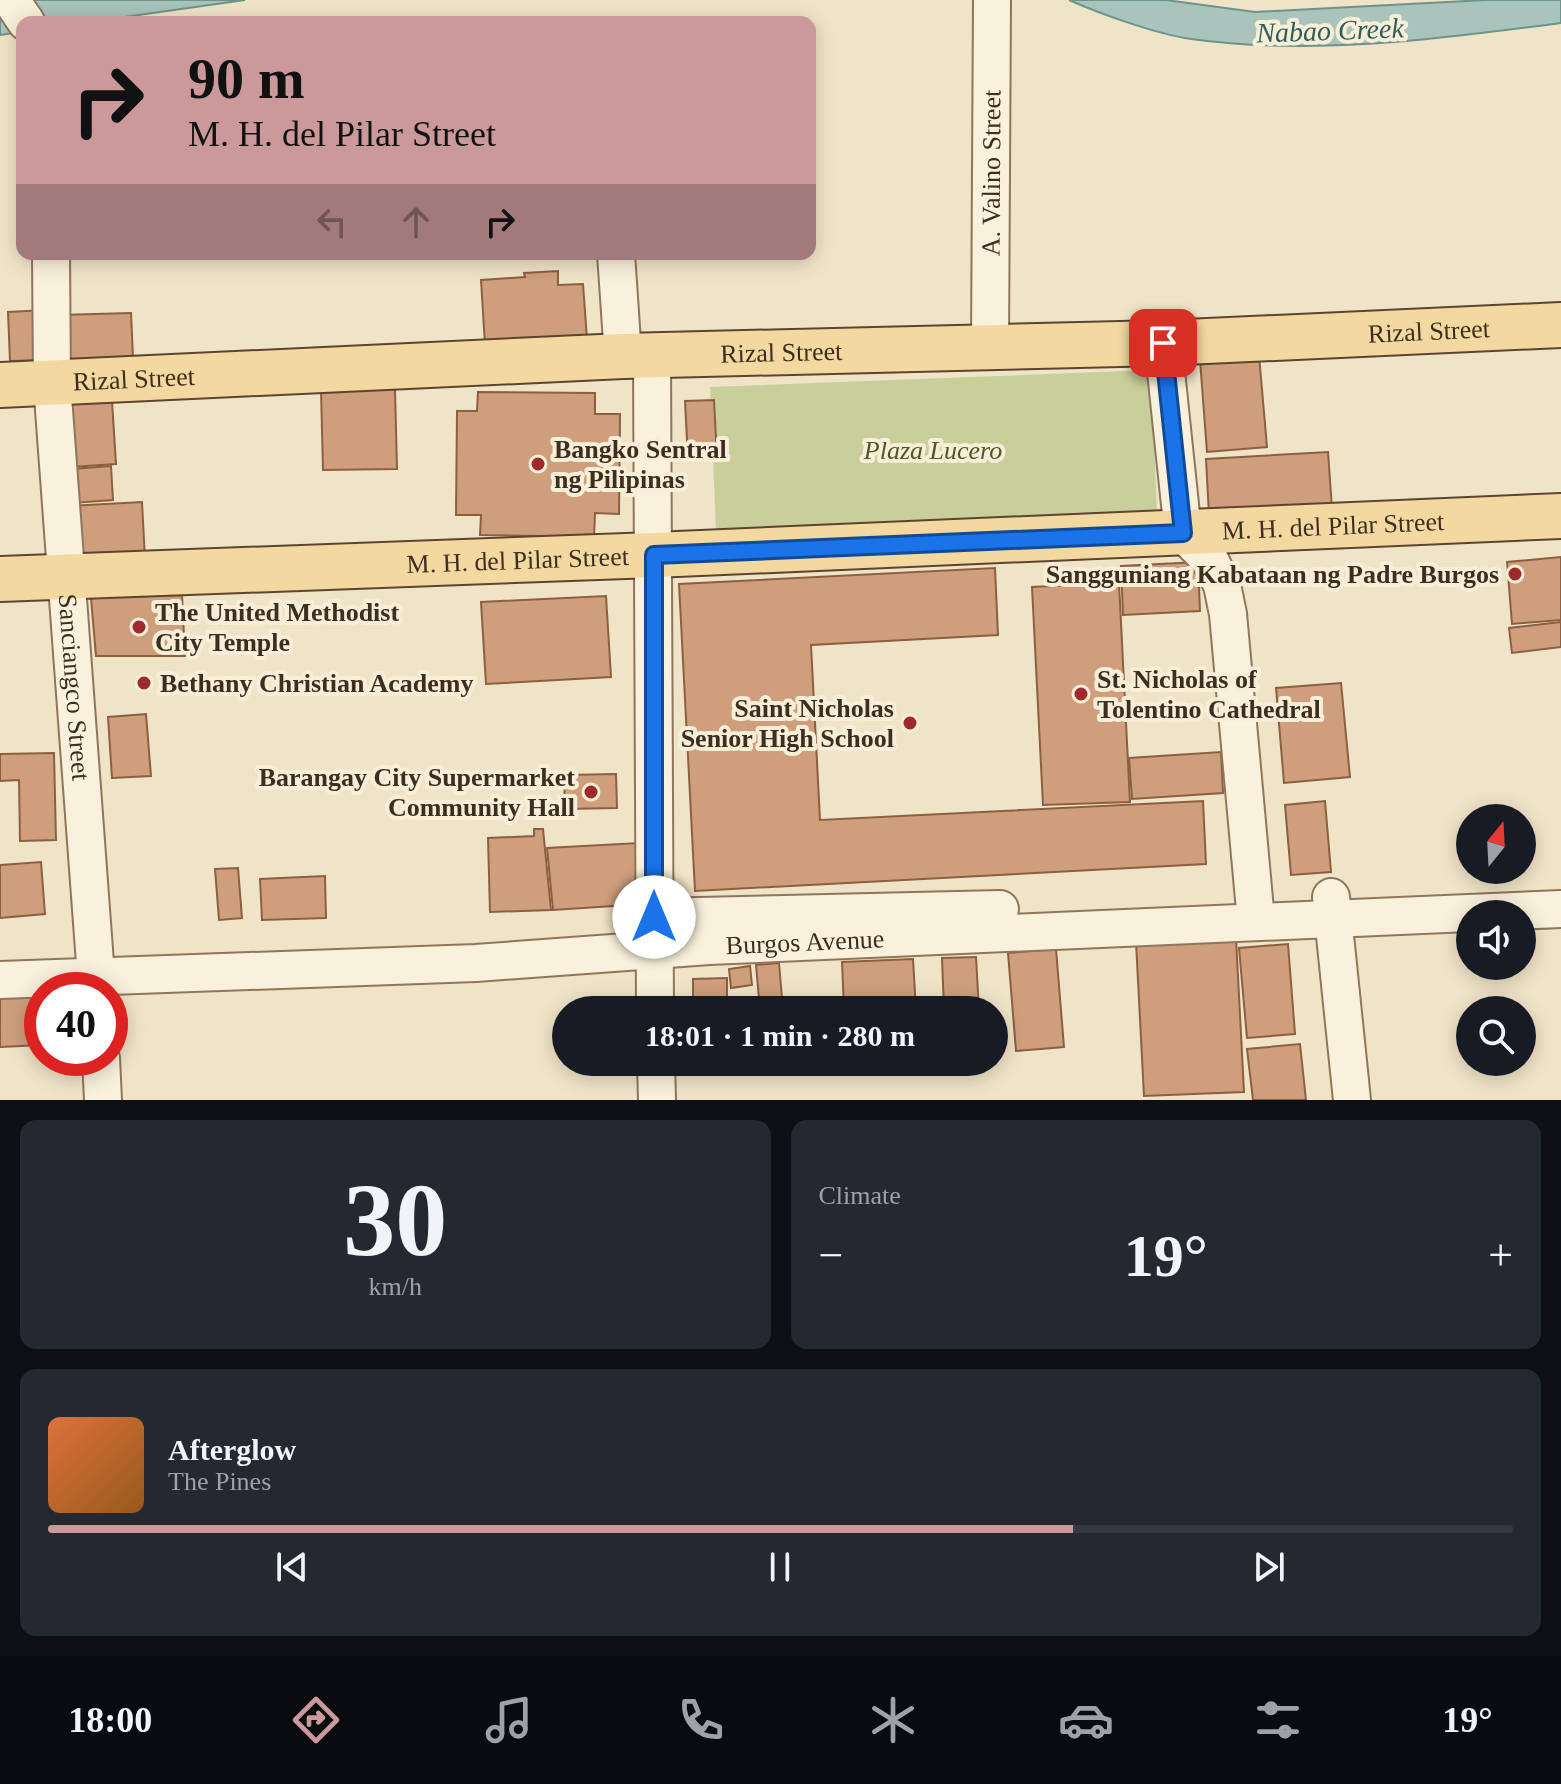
<!DOCTYPE html>
<meta charset="utf-8">
<style>
body{margin:0;font-family:Georgia,serif;background:#242831;color:#f1f3f6;height:100vh;display:flex;flex-direction:column;font-size:30px;white-space:nowrap}
*{box-sizing:border-box;margin:0}
p{font-size:26px;color:#9ea1a6}
.icon{flex:none;width:44px;height:44px;fill:none;stroke:currentColor;stroke-width:2;stroke-linecap:round;stroke-linejoin:round}
.map{position:relative;height:1100px;overflow:hidden}
.drawer{display:flex;flex-direction:column;gap:20px;padding:20px;background:#0d0f14;flex:1}
.drawer>*{flex:none}
.hud{position:absolute;left:16px;top:16px;width:800px;height:244px;border-radius:16px;box-shadow:0 4px 20px #0003;background:#cc999b;color:#111;overflow:hidden}
.needle{width:52px;rotate:18deg}
.fabs{position:absolute;left:1456px;top:804px;display:grid;gap:16px}
.fabs a{display:grid;place-items:center;width:80px;height:80px;border-radius:50%;background:#171b24;box-shadow:0 4px 20px #0003;font-size:40px}
.speed{position:absolute;left:24px;top:972px;display:flex;gap:16px;font-size:40px;font-weight:700;text-align:center}
.speed>*{display:grid;place-content:center;width:104px;height:104px;border-radius:50%;background:#171b24;box-shadow:0 4px 20px #0003;line-height:1}
.speed .limit{border:12px solid #d22;background:#fff;color:#111}
.pin{position:absolute;display:grid;place-items:center;width:68px;height:68px;color:#fff;margin:-34px;border-radius:16px;box-shadow:0 4px 12px #0006}
.me{position:absolute;width:88px;margin:-44px;rotate:0deg;stroke-linejoin:round;filter:drop-shadow(0 0 6px #0008)}
.turn{display:flex;align-items:center;gap:28px;height:168px;padding:0 40px;font-size:36px}
.turn .icon{width:104px;height:104px;stroke-width:2.5}
.turn b{display:block;font-size:56px;line-height:68px}
.lanes{display:flex;align-items:center;height:76px;padding:0 40px;background:#0003;justify-content:center;gap:40px;direction:ltr}
.lanes .off{opacity:.35}
.big{font-size:60px;font-weight:700;line-height:1.1}
.drawer .widget{flex:1;display:flex;flex-direction:column;justify-content:center;gap:12px;min-width:0;padding:0 28px;border-radius:16px;background:#242831}
.drawer .dial{align-items:center;gap:0}
.dial b{font-size:104px;line-height:1}
.song{display:flex;align-items:center;gap:24px}
.cover{width:96px;height:96px;border-radius:12px;background:linear-gradient(135deg,hsl(20 70% 55%),hsl(30 70% 35%))}
.played{height:8px;border-radius:4px;background:linear-gradient(90deg,#cc999b 70%,#363941 70%)}
.keys{display:flex;justify-content:space-around;direction:ltr}
.heat{display:flex;justify-content:space-between;align-items:center;font-size:44px;direction:ltr}
.drawer .tiles{flex:1;display:grid;gap:20px;grid-template-columns:1fr 1fr}
.widget:last-child{grid-column:span 2}
.trip{position:absolute;left:552px;top:996px;width:456px;height:80px;border-radius:40px;background:#171b24;box-shadow:0 4px 20px #0003;font-weight:700;line-height:80px;text-align:center}
.tab-bar{display:flex;height:128px;justify-content:space-around;align-items:center;background:#090b0e;color:#9ea1a6}
.tab-bar .icon{width:56px;height:56px}
.tab-bar .selected{color:#cc999b}
.tab-bar b{font-size:36px;color:#f1f3f6}
.map>svg:first-child{display:block}
</style>
<div class="map">
<svg width="1561" height="1100" viewBox="0 0 1561 1100">
<rect width="100%" height="100%" fill="#f0e4c8"/>
<path fill="#c9cf9b" d="M1151 370 1157 513 716 530 710 387Z"/>
<g fill="#a9c4bc" stroke="#6f938a" stroke-width="2">
<path d="M0 0H245L89 22H22V32L0 35Z"/>
<path d="M1069 0H1166L1255 12 1485 0H1561V23C1439 39 1313 56 1191 39 1156 34 1101 14 1069 0Z"/>
</g>
<g fill="#cf9f7d" stroke="#8d5f41" stroke-width="2">
<path d="M558 271V285L583 284 587 339 485 345 481 280 525 277 524 273Z"/>
<path d="M46 310 49 360 10 361 8 312Z"/>
<path d="M131 313 133 358 59 361 58 315Z"/>
<path d="M1259 355 1267 447 1207 452 1200 360Z"/>
<path d="M395 389 397 469 323 470 321 390Z"/>
<path d="M478 392 595 393V414H620L619 514 595 513 594 537 480 535 481 515H456L457 411H477Z"/>
<path d="M714 400 717 458 688 460 685 401Z"/>
<path d="M112 401 116 464 71 467 67 403Z"/>
<path d="M1328 452 1332 508 1209 515 1206 459Z"/>
<path d="M111 466 113 500 73 503 71 469Z"/>
<path d="M142 502 145 559 72 562 69 506Z"/>
<path d="M1561 557V620L1512 624 1507 562Z"/>
<path d="M1198 562 1200 611 1123 615 1121 566Z"/>
<path d="M995 568 998 635 811 645 820 820 1203 801 1206 864 695 891 679 584Z"/>
<path d="M1119 583 1130 802 1043 805 1032 587Z"/>
<path d="M182 595 185 656H96L91 598Z"/>
<path d="M606 596 611 677 486 684 481 602Z"/>
<path d="M1561 622V647L1512 653 1509 628Z"/>
<path d="M1341 683 1350 777 1284 783 1276 688Z"/>
<path d="M146 714 151 776 112 778 108 717Z"/>
<path d="M1221 752 1223 793 1132 799 1129 758Z"/>
<path d="M54 753 56 840 20 841 19 780 0 781V754Z"/>
<path d="M616 774 617 808 564 809 565 775Z"/>
<path d="M1325 801 1331 872 1291 875 1285 805Z"/>
<path d="M534 829H543L551 910 490 912 488 838 534 836Z"/>
<path d="M639 843 644 904 553 910 547 848Z"/>
<path d="M41 862 45 914 0 918V865Z"/>
<path d="M238 868 242 918 219 920 215 869Z"/>
<path d="M325 876 326 918 262 920 260 879Z"/>
<path d="M1236 938 1244 1092 1144 1096 1136 942Z"/>
<path d="M1288 944 1295 1034 1247 1038 1239 948Z"/>
<path d="M1056 949 1064 1047 1016 1051 1008 953Z"/>
<path d="M976 957 979 1010H944L942 958Z"/>
<path d="M913 959 916 1010H844L842 962Z"/>
<path d="M779 963 783 1010H760L756 965Z"/>
<path d="M750 966 752 985 731 988 729 969Z"/>
<path d="M727 978V1010H693V979Z"/>
<path d="M0 986 42 990V1045L0 1047Z"/>
<path d="M1300 1044 1306 1100H1253L1247 1049Z"/>
</g>
<g fill="none" stroke-linecap="round" stroke-linejoin="round">
<g stroke="#8d765c" stroke-width="40">
<g id="minor">
<path d="M11 0 26 22"/>
<path id="s1" d="M51 254 52 383 97 990"/>
<path d="M616 254 623 356"/>
<path d="M1163 343 1183 533 1210 560 1222 585 1228 614 1256 921"/>
<path id="s2" d="M990 347 992 0"/>
<path d="M652 357 655 1010"/>
<path d="M1331 897 1352 1100"/>
<path d="M654 917 1000 909"/>
<path id="s3" d="M0 980 476 963 709 946 1561 909"/>
<path d="M101 1058 103 1100"/>
<path d="M656 1062 657 1100"/>
</g>
</g>
<g stroke="#5b4430" stroke-width="48">
<g id="major">
<path id="s4" d="M0 385 623 356 1163 343 1561 325"/>
<path id="s5" d="M0 579 654 555 1561 516"/>
</g>
</g>
<use href="#minor" stroke="#faf1dc" stroke-width="36"/>
<use href="#major" stroke="#f3d9a0" stroke-width="44"/>
</g>
<g fill="none" stroke-linecap="round" stroke-linejoin="round">
<g stroke="#114b97" stroke-width="20">
<path id="route" d="M654 917V555L1183 533 1163 343"/>
</g>
<use href="#route" stroke="#1a73e8" stroke-width="14"/>
</g>
<g fill="#9e2a2b" stroke="#f7eed8" stroke-width="3">
<circle cx="538" cy="464" r="8"/>
<circle cx="1515" cy="574" r="8"/>
<circle cx="139" cy="627" r="8"/>
<circle cx="144" cy="683" r="8"/>
<circle cx="1081" cy="694" r="8"/>
<circle cx="910" cy="723" r="8"/>
<circle cx="591" cy="792" r="8"/>
</g>
<g text-anchor="middle" stroke-width="8" stroke-linejoin="round" paint-order="stroke">
<g font-size="26" fill="#3d2e20" stroke="#f7eed8">
<text dy="9" stroke="none"><textPath href="#s2" startOffset="174">A. Valino Street</textPath></text>
<text dy="9" stroke="none"><textPath href="#s4" startOffset="1430">Rizal Street</textPath></text>
<text dy="9" stroke="none"><textPath href="#s4" startOffset="782">Rizal Street</textPath></text>
<text dy="9" stroke="none"><textPath href="#s4" startOffset="134">Rizal Street</textPath></text>
<text dy="9" stroke="none"><textPath href="#s5" startOffset="1334">M. H. del Pilar Street</textPath></text>
<text dy="9" stroke="none"><textPath href="#s5" startOffset="518">M. H. del Pilar Street</textPath></text>
<text dy="9" stroke="none"><textPath href="#s1" startOffset="434">Sanciangco Street</textPath></text>
<text dy="9" stroke="none"><textPath href="#s3" startOffset="806">Burgos Avenue</textPath></text>
</g>
<g font-size="26" font-weight="bold" fill="#3d2e20" stroke="#f7eed8" text-anchor="start">
<text x="554" y="458">Bangko Sentral<tspan x="554" dy="30">ng Pilipinas</tspan></text>
<text x="1499" y="583" text-anchor="end">Sangguniang Kabataan ng Padre Burgos</text>
<text x="155" y="621">The United Methodist<tspan x="155" dy="30">City Temple</tspan></text>
<text x="1097" y="688">St. Nicholas of<tspan x="1097" dy="30">Tolentino Cathedral</tspan></text>
<text x="160" y="692">Bethany Christian Academy</text>
<text x="894" y="717" text-anchor="end">Saint Nicholas<tspan x="894" dy="30">Senior High School</tspan></text>
<text x="575" y="786" text-anchor="end">Barangay City Supermarket<tspan x="575" dy="30">Community Hall</tspan></text>
</g>
<g font-size="26" font-style="italic" fill="#4d5a26" stroke="#f7eed8">
<text x="933" y="459">Plaza Lucero</text>
</g>
<g font-size="28" font-style="italic" fill="#2f5d5a" stroke="#f7eed8">
<text transform="translate(1330 30) rotate(-2)" y="10">Nabao Creek</text>
</g>
</g>
</svg>
<div class="fabs">
<a><svg class="needle" viewBox="-14 -14 28 28"><path d="M0-13l5 13h-10z" fill="#e53935"/><path d="M0 13l5-13h-10z" fill="#9ea1a6"/></svg></a>
<a><svg class="icon" aria-label="sound" viewBox="0 0 24 24"><path d="M4 9h4l5-4v14l-5-4H4zM17 9q2 3 0 6"/></svg></a>
<a><svg class="icon" aria-label="search" viewBox="0 0 24 24"><circle cx="10" cy="10" r="6"/><path d="M15 15l6 6"/></svg></a>
</div>
<div class="speed"><div class="limit">40</div></div>
<div class="pin" style="left:1163px;top:343px;background:#d93025"><svg class="icon" aria-label="arrive" viewBox="0 0 24 24"><path d="M6 21V4h12l-3 4 3 4H6"/></svg></div>
<svg class="me" style="left:654px;top:917px" viewBox="-20 -20 40 40"><circle r="19" fill="#fff"/><path d="M0-13L10 11 0 6-10 11z" fill="#1a73e8"/></svg>
<div class="trip">18:01 · 1 min · 280 m</div>
<div class="hud">
<div class="turn"><svg class="icon" aria-label="right" viewBox="0 0 24 24"><path d="M7 20v-9h11M14 6l5 5-5 5"/></svg><div><b>90 m</b>M. H. del Pilar Street</div></div>
<div class="lanes"><svg class="icon off" aria-label="left" viewBox="0 0 24 24"><path d="M17 20v-9H6M10 6l-5 5 5 5"/></svg><svg class="icon off" aria-label="ahead" viewBox="0 0 24 24"><path d="M12 20V5M6 11l6-6 6 6"/></svg><svg class="icon" aria-label="right" viewBox="0 0 24 24"><path d="M7 20v-9h11M14 6l5 5-5 5"/></svg></div>
</div>
</div>
<section class="drawer">
<div class="tiles">
<div class="widget dial"><b>30</b><p>km/h</p></div>
<div class="widget"><p>Climate</p>
<div class="heat"><a>−</a><b class="big">19°</b><a>+</a></div>
</div>
<div class="widget">
<div class="song"><i class="cover"></i><div><b>Afterglow</b><p>The Pines</p></div></div>
<div class="played"></div>
<div class="keys"><svg class="icon" aria-label="previous" viewBox="0 0 24 24"><path d="M18 5L8 12l10 7zM5 5v14"/></svg><svg class="icon" aria-label="pause" viewBox="0 0 24 24"><path d="M8 5v14M16 5v14"/></svg><svg class="icon" aria-label="next" viewBox="0 0 24 24"><path d="M6 5l10 7-10 7zM19 5v14"/></svg></div>
</div>
</div>
</section>
<nav class="tab-bar">
<b>18:00</b>
<svg class="icon selected" aria-label="directions" viewBox="0 0 24 24"><path d="M12 3l9 9-9 9-9-9zM9 14v-3h6M13 9l2 2-2 2"/></svg>
<svg class="icon" aria-label="music" viewBox="0 0 24 24"><path d="M9 18V5l10-2v13"/><circle cx="6" cy="18" r="3"/><circle cx="16" cy="16" r="3"/></svg>
<svg class="icon" aria-label="phone" viewBox="0 0 24 24"><path d="M5 4h4l2 5-3 2q2 4 5 5l2-3 5 2v4C11 20 4 13 5 4z"/></svg>
<svg class="icon" aria-label="climate" viewBox="0 0 24 24"><path d="M12 3v18M4 7l16 10M4 17L20 7"/></svg>
<svg class="icon" aria-label="car" viewBox="0 0 24 24"><path d="M5 17H2v-5l4-1 3-4h7l3 4 3 1v5h-3M9 17h6M6 11h13"/><circle cx="7" cy="17" r="2"/><circle cx="17" cy="17" r="2"/></svg>
<svg class="icon" aria-label="filters" viewBox="0 0 24 24"><path d="M4 7h16M4 17h16"/><circle cx="9" cy="7" r="2"/><circle cx="15" cy="17" r="2"/></svg>
<b>19°</b>
</nav>
